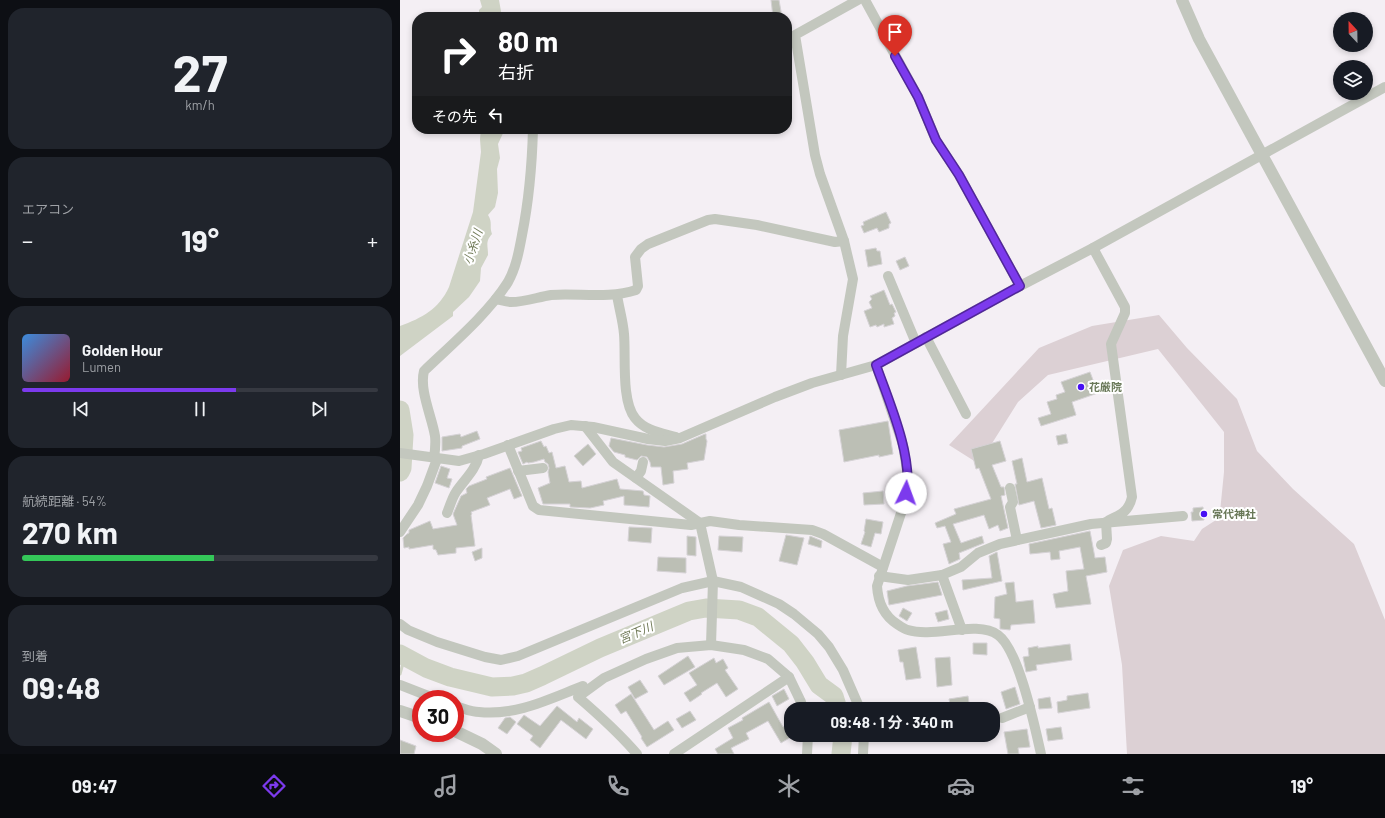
<!DOCTYPE html>
<html lang="ja">
<meta charset="utf-8">
<style>
body{margin:0;font-family:Barlow,"Noto Sans JP",sans-serif;background:#20242c;color:#f1f3f6;height:100vh;display:flex;flex-direction:column;font-size:15px;white-space:nowrap}
*{box-sizing:border-box;margin:0}
p{font-size:13px;color:#9ea1a6}
.icon{flex:none;width:22px;height:22px;fill:none;stroke:currentColor;stroke-width:2;stroke-linecap:round;stroke-linejoin:round}
.map{position:relative;flex:1;overflow:hidden}
.drawer{display:flex;flex-direction:column;gap:8px;padding:8px;background:#0d0f14;width:400px}
.drawer>*{flex:none}
.hud{position:absolute;left:12px;top:12px;width:380px;height:122px;border-radius:16px;box-shadow:0 2px 6px #0003;background:#202124;color:#fff;overflow:hidden}
.needle{width:26px;rotate:338deg}
.fabs{position:absolute;left:933px;top:12px;display:grid;gap:8px}
.fabs a{display:grid;place-items:center;width:40px;height:40px;border-radius:50%;background:#171b24;box-shadow:0 2px 6px #0003;font-size:20px}
.speed{position:absolute;left:12px;top:690px;display:flex;gap:8px;font-size:20px;font-weight:700;text-align:center}
.speed>*{display:grid;place-content:center;width:52px;height:52px;border-radius:50%;background:#171b24;box-shadow:0 2px 6px #0003;line-height:1}
.speed .limit{border:6px solid #d22;background:#fff;color:#111}
.pin{position:absolute;display:grid;place-items:center;width:34px;height:34px;color:#fff;margin:-41px -17px;border-radius:50% 50% 50% 0;rotate:-45deg;box-shadow:0 0 4px #0007}
.pin .icon{rotate:45deg}
.me{position:absolute;width:44px;margin:-22px;rotate:3deg;stroke-linejoin:round;filter:drop-shadow(0 0 3px #0008)}
.turn{display:flex;align-items:center;gap:14px;height:84px;padding:0 20px;font-size:18px}
.turn .icon{width:52px;height:52px;stroke-width:2.5}
.turn b{display:block;font-size:28px;line-height:34px}
.then{display:flex;align-items:center;height:38px;padding:0 20px;background:#0003;gap:8px;font-size:15px}
.big{font-size:30px;font-weight:700;line-height:1.1}
.drawer .tile{flex:1;display:flex;flex-direction:column;justify-content:center;gap:6px;min-width:0;padding:0 14px;border-radius:16px;background:#20242c}
.drawer .dial{align-items:center;gap:0}
.dial b{font-size:52px;line-height:1}
.song{display:flex;align-items:center;gap:12px}
.cover{width:48px;height:48px;border-radius:6px;background:linear-gradient(135deg,hsl(210 70% 55%),hsl(350 70% 35%))}
.played{height:4px;border-radius:2px;background:linear-gradient(90deg,#7c3aed 60%,#363941 60%)}
.keys{display:flex;justify-content:space-around;direction:ltr}
.heat{display:flex;justify-content:space-between;align-items:center;font-size:22px;direction:ltr}
.charge{height:6px;border-radius:3px;background:linear-gradient(90deg,#34c759 54%,#363941 0)}
.trip{position:absolute;left:384px;top:702px;width:216px;height:40px;border-radius:16px;background:#171b24;box-shadow:0 2px 6px #0003;font-weight:700;line-height:40px;text-align:center}
.tabs{display:flex;height:64px;justify-content:space-around;align-items:center;background:#090b0e;color:#9ea1a6}
.tabs .icon{width:28px;height:28px}
.tabs .current{color:#7c3aed}
.tabs b{font-size:18px;color:#f1f3f6}
main{display:flex;flex:1;min-height:0}
.map>svg:first-child{display:block}
</style>
<main>
<section class="drawer">
<div class="tile dial"><b>27</b><p>km/h</p></div>
<div class="tile"><p>エアコン</p>
<div class="heat"><a>−</a><b class="big">19°</b><a>+</a></div>
</div>
<div class="tile">
<div class="song"><i class="cover"></i><div><b>Golden Hour</b><p>Lumen</p></div></div>
<div class="played"></div>
<div class="keys"><svg class="icon" aria-label="previous" viewBox="0 0 24 24"><path d="M18 5L8 12l10 7zM5 5v14"/></svg><svg class="icon" aria-label="pause" viewBox="0 0 24 24"><path d="M8 5v14M16 5v14"/></svg><svg class="icon" aria-label="next" viewBox="0 0 24 24"><path d="M6 5l10 7-10 7zM19 5v14"/></svg></div>
</div>
<div class="tile"><p>航続距離 · 54%</p><b class="big">270 km</b><div class="charge"></div></div>
<div class="tile"><p>到着</p><b class="big">09:48</b></div>
</section>
<div class="map">
<svg width="985" height="754" viewBox="0 0 985 754">
<rect width="100%" height="100%" fill="#f4eff4"/>
<path fill="#dcd0d4" d="M759 315 787 348 837 399 857 451 893 489 954 544 985 620V754H727L722 665 709 586 723 550 761 536 794 541 802 529 816 520 820 512 824 472V432L758 349 648 375 618 402 579 464 549 445 639 348 692 326Z"/>
<g fill="#cfd3c5">
<path d="M80 0H99L102 17H79V10L82 7Z"/>
<path d="M81 129H105L98 144 100 158 97 169 98 193 95 207 88 215C93 223 89 226 92 234 85 242 88 245 88 255L81 268 80 281 69 297 53 312V316L0 356V326C22 318 39 309 49 287L73 212 81 152 80 139Z"/>
</g>
<g fill="none" stroke-linecap="round" stroke-linejoin="round">
<path stroke="#cfd3c5" stroke-width="3" d="M0 674 5 656"/>
<g stroke="#cfd3c5" stroke-width="19">
<path d="M0 410 4 435 2 468 0 472"/>
<path d="M0 654 26 668 50 677 92 687 113 686 126 683 142 676 200 648 289 611 306 608 339 610 358 617 391 644 405 662 419 685 434 696 438 709"/>
<path d="M441 754 443 735"/>
</g>
</g>
<g fill="#bcbfb5" stroke="#d5d2d5">
<path d="M371 0H379L382 17H373Z"/>
<path d="M486 212 491 223 489 224V228L479 232 477 228 464 233 461 226 464 225 463 222Z"/>
<path d="M476 248 477 251H480L482 264 468 267 465 250Z"/>
<path d="M505 257 509 266 500 270 496 261Z"/>
<path d="M484 290 490 305 492 304 496 312 494 313 495 316 492 318 494 324 484 327V324L477 327 476 325 470 327 464 311 472 308 469 302 472 299 470 296Z"/>
<path d="M690 372 698 393 672 402 676 415 641 426 638 418 651 414 647 402 657 399 656 395 665 392 661 382Z"/>
<path d="M488 421 493 454 479 457V455L444 462 439 430Z"/>
<path d="M77 431 80 439 62 446V448L42 451V437L60 434 61 437Z"/>
<path d="M305 434H306V439L307 441 304 460 287 463 288 469 273 471 274 483 263 485 261 467H251L250 462 247 457 241 456 237 460 225 457V455L214 452 209 446 211 438 247 445 264 447 282 444Z"/>
<path d="M666 434 668 443 658 445 656 436Z"/>
<path d="M141 441 144 447 146 446 149 453 152 452 156 468 165 466 169 482 181 481 182 488 217 479 220 489 243 491 244 495 250 496 249 507 224 505V496L203 501 204 505 190 508 170 507V504H143L138 488 150 483 148 472 149 468 148 464 145 462 144 459 134 462 128 463 127 462 123 464 118 452 122 451 121 448Z"/>
<path d="M600 441 606 461 592 465 601 487H604L605 495 601 496 608 528 600 531 598 525 589 529 584 515 553 524 561 543 582 536 584 543 559 553 560 559 549 564 543 544 551 542 545 526 537 528 535 523 556 514 554 509 591 499 579 468 576 469 571 449Z"/>
<path d="M188 444 196 454 183 466 174 456Z"/>
<path d="M622 458 627 482 642 478 649 509 652 508 656 525 641 528 634 501 619 505 615 484H617L612 461Z"/>
<path d="M41 466 50 469 47 478 52 479 49 488 35 483Z"/>
<path d="M110 468 122 496 114 499 110 489 87 498 90 505 71 512 72 514 71 515 75 546 56 548V553L38 555 36 550 33 549V545L9 549V547L4 548 3 538 7 534 9 533V530L30 521 33 529 57 525 53 514 61 496 67 493 66 489 69 486 87 479 86 477Z"/>
<path d="M483 491 484 504 464 505 463 493Z"/>
<path d="M803 507 804 520 792 521 791 512H793V508Z"/>
<path d="M466 519 483 522 481 534 475 533 471 547 461 544 465 532 464 531Z"/>
<path d="M229 527 252 528 251 543 228 541Z"/>
<path d="M690 531 695 558 705 557 707 572 686 576 691 604 656 608 653 594 668 591 666 571 684 569 680 547 659 551 660 559 651 560 650 552 630 554 629 544Z"/>
<path d="M386 535 404 538 397 565 379 561Z"/>
<path d="M287 536 296 537V556L287 555Z"/>
<path d="M319 536 343 537 342 552 318 550Z"/>
<path d="M410 536 422 541 421 548 408 544Z"/>
<path d="M82 548V558L75 561 72 552Z"/>
<path d="M597 552 602 581 563 590 562 580 592 578 589 556Z"/>
<path d="M258 557 286 558V573L257 571Z"/>
<path d="M538 582 542 595 489 605 487 591 507 586Z"/>
<path d="M614 582 616 602 633 600 635 623 611 625 610 630 601 629H600V619L594 618 595 597 607 594 605 583Z"/>
<path d="M503 608 512 613 507 621 499 616Z"/>
<path d="M547 610 549 619 538 622 535 613Z"/>
<path d="M573 643H587V655L573 654Z"/>
<path d="M670 644 672 660 636 665 637 670 626 672 623 657 629 656 628 648 638 646V648Z"/>
<path d="M516 647 521 678 506 680 503 662H500L498 650Z"/>
<path d="M288 656 295 667 264 685 258 676Z"/>
<path d="M550 657 552 685 537 687 535 658Z"/>
<path d="M314 658 316 663 323 659 328 668 325 670 338 689 326 697 317 683 301 693 302 694 290 702 284 693 297 685 289 673Z"/>
<path d="M240 680 248 692 235 699 228 687Z"/>
<path d="M615 687 620 704 606 709 601 692Z"/>
<path d="M384 689 389 699 377 706 372 696Z"/>
<path d="M688 693 690 708 658 713 657 702 667 700V696Z"/>
<path d="M231 694 254 730 268 721 274 730 247 747 241 738 242 737 226 711 221 714 215 705Z"/>
<path d="M568 696 570 709H551L549 699Z"/>
<path d="M650 697 652 708 639 709 638 699Z"/>
<path d="M369 702 383 727 391 723V737L381 743 368 721 346 733 349 739 331 748 334 754H318L315 749 333 738 328 728 343 720 342 718Z"/>
<path d="M157 706 177 722 179 718 193 729 186 739 161 720 140 748 130 740 133 736 117 724 124 715 140 726Z"/>
<path d="M290 711 296 720 282 728 276 719Z"/>
<path d="M110 717 116 722 107 734 98 728 105 718Z"/>
<path d="M661 727 663 739 648 741 646 729Z"/>
<path d="M627 729 630 747 618 748 619 754H608L604 732Z"/>
<path d="M0 740 16 746 14 754H0Z"/>
</g>
<g fill="none" stroke-linecap="round" stroke-linejoin="round">
<g stroke="#c3c7be" stroke-width="10">
<path d="M465 0 518 97 536 140 559 175 620 286"/>
<path d="M693 248 725 307V313L711 344 732 497C729 511 721 515 709 520"/>
<path d="M488 276 516 343"/>
<path d="M217 295C219 308 223 321 224 334 226 356 221 401 235 418 245 431 262 433 276 437"/>
<path d="M96 299C101 300 106 302 111 302 125 302 138 297 151 295 179 293 209 299 236 290L238 286 235 257 241 249 248 244 308 220 315 219 357 225 435 242 444 241"/>
<path d="M526 337 566 414"/>
<path d="M476 365 503 445 509 483 504 504 477 586C478 602 483 615 497 624 500 626 504 629 508 630 534 638 577 620 598 635 619 650 635 728 641 754"/>
<path d="M441 375 443 336 453 279 444 241 420 174 415 155 395 35 458 0"/>
<path d="M185 426 213 462 300 523 313 581 311 645"/>
<path d="M108 445 133 506 139 510 291 525 310 521 339 525 412 530 423 534 483 567"/>
<path d="M0 453 59 461 84 454 154 429 171 425 193 427 248 439 265 441 280 438 375 397 412 383 476 365 620 286 693 248 985 87"/>
<path d="M34 458C35 451 36 444 35 436 32 417 19 390 24 371 51 345 88 314 108 282 116 268 119 251 122 235 129 200 132 165 133 129"/>
<path d="M118 471 143 468"/>
<path d="M236 478 241 471 243 462"/>
<path d="M610 488 613 502 610 507 617 540"/>
<path d="M47 513C50 506 52 498 56 492 64 480 76 470 79 455"/>
<path d="M0 532 18 505 27 486 37 459"/>
<path d="M701 545 706 543 707 539 706 522"/>
<path d="M542 575 562 630"/>
<path d="M479 576 508 580 542 575 561 567 578 553 600 544 691 524 783 516"/>
<path d="M0 624 8 630 37 642 85 657 101 660 118 656 282 588 313 581 341 587 379 604 394 614 418 634 429 647 443 670 460 709"/>
<path d="M0 685 36 699"/>
<path d="M55 706C63 708 71 712 79 712 116 716 149 699 183 686"/>
<path d="M602 718 630 707"/>
<path d="M237 754C219 733 199 715 178 697L204 678 246 659 277 648 311 645 344 650 368 659 389 677 401 702 403 709"/>
<path d="M274 754 389 677"/>
<path d="M407 754 408 735"/>
<path d="M463 754 464 735"/>
</g>
<g stroke="#c3c7be" stroke-width="12">
<path d="M782 0 799 39 985 381"/>
<path d="M0 711 21 718"/>
<path d="M55 731 82 744 96 754"/>
</g>
</g>
<g fill="none" stroke-linecap="round" stroke-linejoin="round">
<g stroke="#51269a" stroke-width="10">
<path id="route" d="M495 56 518 97 536 140 559 175 620 286 476 365C488 399 514 458 506 493"/>
</g>
<use href="#route" stroke="#7c3aed" stroke-width="7"/>
</g>
<g fill="#4710f4" stroke="#fff" stroke-width="1.5">
<circle cx="681" cy="387" r="4"/>
<circle cx="804" cy="514" r="4"/>
</g>
<g text-anchor="middle" stroke-width="4" stroke-linejoin="round" paint-order="stroke">
<g font-size="11" font-weight="bold" fill="#697858" stroke="#fff" text-anchor="start">
<text x="689" y="391">花厳院</text>
<text x="812" y="518">常代神社</text>
</g>
<g font-size="12" font-style="italic" fill="#707a57" stroke="#fff">
<text transform="translate(73 247) rotate(-72)" y="4">小糸川</text>
<text transform="translate(236 633) rotate(-23)" y="4">宮下川</text>
</g>
</g>
</svg>
<div class="fabs">
<a><svg class="needle" viewBox="-14 -14 28 28"><path d="M0-13l5 13h-10z" fill="#e53935"/><path d="M0 13l5-13h-10z" fill="#9ea1a6"/></svg></a>
<a><svg class="icon" aria-label="layers" viewBox="0 0 24 24"><path d="M12 4l9 5-9 5-9-5zM3 14l9 5 9-5"/></svg></a>
</div>
<div class="speed"><div class="limit">30</div></div>
<div class="pin" style="left:495px;top:56px;background:#d93025"><svg class="icon" aria-label="arrive" viewBox="0 0 24 24"><path d="M6 21V4h12l-3 4 3 4H6"/></svg></div>
<svg class="me" style="left:506px;top:493px" viewBox="-20 -20 40 40"><circle r="19" fill="#fff"/><path d="M0-13L10 11 0 6-10 11z" fill="#7c3aed"/></svg>
<div class="trip">09:48 · 1 分 · 340 m</div>
<div class="hud">
<div class="turn"><svg class="icon" aria-label="right" viewBox="0 0 24 24"><path d="M7 20v-9h11M14 6l5 5-5 5"/></svg><div><b>80 m</b>右折</div></div>
<div class="then">その先<svg class="icon" aria-label="left" viewBox="0 0 24 24"><path d="M17 20v-9H6M10 6l-5 5 5 5"/></svg></div>
</div>
</div>
</main>
<nav class="tabs">
<b>09:47</b>
<svg class="icon current" aria-label="directions" viewBox="0 0 24 24"><path d="M12 3l9 9-9 9-9-9zM9 14v-3h6M13 9l2 2-2 2"/></svg>
<svg class="icon" aria-label="music" viewBox="0 0 24 24"><path d="M9 18V5l10-2v13"/><circle cx="6" cy="18" r="3"/><circle cx="16" cy="16" r="3"/></svg>
<svg class="icon" aria-label="phone" viewBox="0 0 24 24"><path d="M5 4h4l2 5-3 2q2 4 5 5l2-3 5 2v4C11 20 4 13 5 4z"/></svg>
<svg class="icon" aria-label="climate" viewBox="0 0 24 24"><path d="M12 3v18M4 7l16 10M4 17L20 7"/></svg>
<svg class="icon" aria-label="car" viewBox="0 0 24 24"><path d="M5 17H2v-5l4-1 3-4h7l3 4 3 1v5h-3M9 17h6M6 11h13"/><circle cx="7" cy="17" r="2"/><circle cx="17" cy="17" r="2"/></svg>
<svg class="icon" aria-label="filters" viewBox="0 0 24 24"><path d="M4 7h16M4 17h16"/><circle cx="9" cy="7" r="2"/><circle cx="15" cy="17" r="2"/></svg>
<b>19°</b>
</nav>
